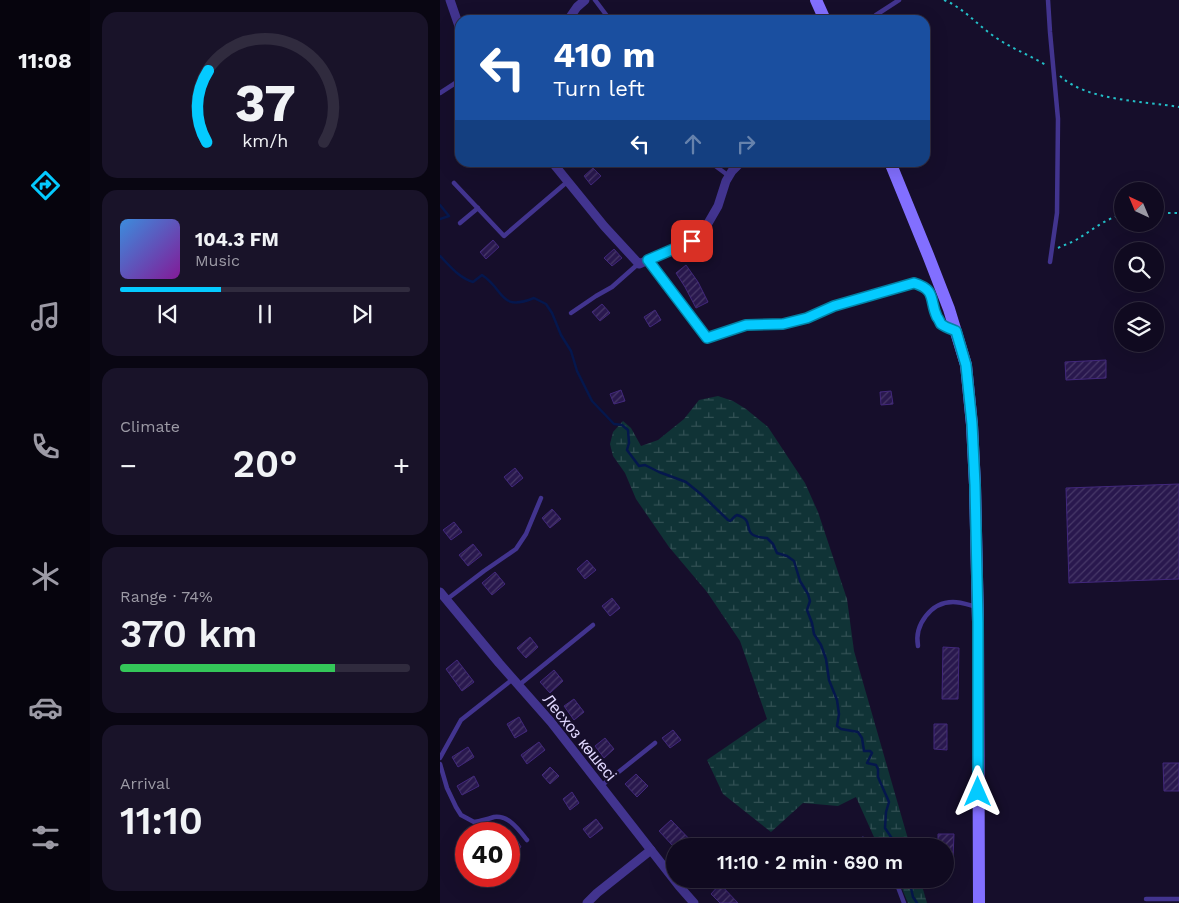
<!DOCTYPE html>
<meta charset="utf-8">
<style>
body{margin:0;font-family:"Work Sans",sans-serif;background:#191329;color:#f1f3f6;height:100vh;display:flex;flex-direction:column;font-size:19px;white-space:nowrap}
*{box-sizing:border-box;margin:0}
p{font-size:16px;color:#9c9aa5}
.icon{flex:none;width:28px;height:28px;fill:none;stroke:currentColor;stroke-width:2;stroke-linecap:round;stroke-linejoin:round}
.map{position:relative;flex:1;overflow:hidden}
.drawer{display:flex;flex-direction:column;gap:12px;padding:12px;background:#090612;width:350px}
.drawer>*{flex:none}
.guide{position:absolute;left:15px;top:15px;width:475px;height:152px;border-radius:15px;box-shadow:0 5px 20px #0002,0 0 0 1px #302b3e;background:#1a4fa0;color:#fff;overflow:hidden}
.needle{width:32px;rotate:316deg}
.tools{position:absolute;left:674px;top:182px;display:grid;gap:10px}
.tools a{display:grid;place-items:center;width:50px;height:50px;border-radius:50%;background:#100a20;box-shadow:0 5px 20px #0002,0 0 0 1px #302b3e;font-size:25px}
.speed{position:absolute;left:15px;top:822px;display:flex;gap:10px;font-size:25px;font-weight:700;text-align:center}
.speed>*{display:grid;place-content:center;width:65px;height:65px;border-radius:50%;background:#100a20;box-shadow:0 5px 20px #0002,0 0 0 1px #302b3e;line-height:1}
.speed .limit{border:8px solid #d22;background:#fff;color:#111}
.pin{position:absolute;display:grid;place-items:center;width:42px;height:42px;color:#fff;margin:-21px;border-radius:10px;box-shadow:0 2px 8px #0006}
.me{position:absolute;width:55px;margin:-28px;rotate:0deg;stroke-linejoin:round;filter:drop-shadow(0 0 4px #0008)}
.turn{display:flex;align-items:center;gap:18px;height:105px;padding:0 15px;font-size:22px}
.turn .icon{width:65px;height:65px;stroke-width:2.5}
.turn b{display:block;font-size:35px;line-height:42px}
.lanes{display:flex;align-items:center;height:48px;padding:0 15px;background:#0003;justify-content:center;gap:25px;direction:ltr}
.lanes .off{opacity:.35}
.big{font-size:38px;font-weight:600;line-height:1.1}
.drawer .tile{flex:1;display:flex;flex-direction:column;justify-content:center;gap:8px;min-width:0;padding:0 18px;border-radius:15px;background:#191329}
.drawer .dial{align-items:center;gap:0}
.dial svg{height:130px;overflow:visible;fill:none;stroke:#302b3e;stroke-width:7;stroke-linecap:round;text-anchor:middle}
.dial text{fill:#f1f3f6;stroke:none}
.song{display:flex;align-items:center;gap:15px}
.cover{width:60px;height:60px;border-radius:8px;background:linear-gradient(135deg,hsl(210 70% 55%),hsl(290 70% 35%))}
.played{height:5px;border-radius:2px;background:linear-gradient(90deg,#04caff 35%,#302b3e 35%)}
.keys{display:flex;justify-content:space-around;direction:ltr}
.heat{display:flex;justify-content:space-between;align-items:center;font-size:28px;direction:ltr}
.charge{height:8px;border-radius:4px;background:linear-gradient(90deg,#34c759 74%,#302b3e 0)}
.trip{position:absolute;left:226px;top:838px;width:288px;height:50px;border-radius:25px;background:#100a20;box-shadow:0 5px 20px #0002,0 0 0 1px #302b3e;font-weight:600;line-height:50px;text-align:center}
main{display:flex;flex:1;min-height:0}
.dock{display:flex;flex-direction:column;width:90px;justify-content:space-around;align-items:center;background:#06040d;color:#9c9aa5}
.dock .icon{width:35px;height:35px}
.dock .active{color:#04caff}
.dock b{font-size:22px;color:#f1f3f6}
.map>svg:first-child{display:block}
</style>
<main>
<nav class="dock">
<b>11:08</b>
<svg class="icon active" aria-label="directions" viewBox="0 0 24 24"><path d="M12 3l9 9-9 9-9-9zM9 14v-3h6M13 9l2 2-2 2"/></svg>
<svg class="icon" aria-label="music" viewBox="0 0 24 24"><path d="M9 18V5l10-2v13"/><circle cx="6" cy="18" r="3"/><circle cx="16" cy="16" r="3"/></svg>
<svg class="icon" aria-label="phone" viewBox="0 0 24 24"><path d="M5 4h4l2 5-3 2q2 4 5 5l2-3 5 2v4C11 20 4 13 5 4z"/></svg>
<svg class="icon" aria-label="climate" viewBox="0 0 24 24"><path d="M12 3v18M4 7l16 10M4 17L20 7"/></svg>
<svg class="icon" aria-label="car" viewBox="0 0 24 24"><path d="M5 17H2v-5l4-1 3-4h7l3 4 3 1v5h-3M9 17h6M6 11h13"/><circle cx="7" cy="17" r="2"/><circle cx="17" cy="17" r="2"/></svg>
<svg class="icon" aria-label="filters" viewBox="0 0 24 24"><path d="M4 7h16M4 17h16"/><circle cx="9" cy="7" r="2"/><circle cx="15" cy="17" r="2"/></svg>
</nav>
<section class="drawer">
<div class="tile dial"><svg viewBox="0 0 100 80">
<path d="M14 69A42 42 0 1 1 86 69"/>
<path d="M14 69A42 42 0 0 1 15 25" stroke="#04caff"/>
<text x="50" y="56" font-size="32" font-weight="700">37</text>
<text x="50" y="72" font-size="11">km/h</text>
</svg></div>
<div class="tile">
<div class="song"><i class="cover"></i><div><b>104.3 FM</b><p>Music</p></div></div>
<div class="played"></div>
<div class="keys"><svg class="icon" aria-label="previous" viewBox="0 0 24 24"><path d="M18 5L8 12l10 7zM5 5v14"/></svg><svg class="icon" aria-label="pause" viewBox="0 0 24 24"><path d="M8 5v14M16 5v14"/></svg><svg class="icon" aria-label="next" viewBox="0 0 24 24"><path d="M6 5l10 7-10 7zM19 5v14"/></svg></div>
</div>
<div class="tile"><p>Climate</p>
<div class="heat"><a>−</a><b class="big">20°</b><a>+</a></div>
</div>
<div class="tile"><p>Range · 74%</p><b class="big">370 km</b><div class="charge"></div></div>
<div class="tile"><p>Arrival</p><b class="big">11:10</b></div>
</section>
<div class="map">
<svg width="739" height="903" viewBox="0 0 739 903">
<defs>
<pattern id="wetland-marsh" width="20" height="14" patternUnits="userSpaceOnUse" patternTransform="scale(1.25)"><rect width="20" height="14" fill="#103336"/><path d="M1 5h8M5 5V1M11 12h8M15 12V8" fill="none" stroke="#325054"/></pattern>
<pattern id="building-hatch" width="6" height="6" patternUnits="userSpaceOnUse" patternTransform="scale(1.25)"><rect width="6" height="6" fill="#29184e"/><path d="M-1 1l2-2M0 6l6-6M5 7l2-2" fill="none" stroke="#483969"/></pattern>
</defs>
<rect width="100%" height="100%" fill="#160e2b"/>
<g fill="url(#wetland-marsh)">
<path d="M278 396 293 401 306 409 328 427 365 483 378 512 407 599 414 651 470 846H438L416 797 398 806 363 803 331 832 283 794 267 760 327 719 300 641 267 592 229 547 196 499 185 473 173 456 170 444 173 432 183 421 191 428 201 446 218 440 244 419 259 400Z"/>
<path d="M458 879H480L487 903H468Z"/>
</g>
<g fill="none" stroke-linecap="round" stroke-linejoin="round">
<g stroke="#05174d" stroke-width="2.5">
<path d="M0 205 9 216 0 219"/>
<path d="M0 256C10 266 19 278 33 282L42 275C65 290 59 312 94 298L106 304 112 313 121 335 131 351 137 371 152 401 174 424 182 425 188 430 189 443 187 450 199 466 205 465 219 472 246 482 262 495 288 520 290 521C293 519 294 516 297 515 319 521 296 536 327 538L333 544 337 553 347 556 354 561 360 581 368 594 370 601 367 610 372 623 374 634 381 645 386 659 389 680 397 700 399 714 397 726 401 729 418 732 422 738 424 751H430L432 753 427 763 436 765 438 769V777L449 802 446 812 445 828 457 846"/>
<path d="M469 879 473 897 477 903"/>
</g>
</g>
<g fill="url(#building-hatch)" stroke="#42287c">
<path d="M153 168 161 176 151 185 144 176Z"/>
<path d="M53 240 59 247 46 259 40 252Z"/>
<path d="M174 249 182 258 172 266 164 258Z"/>
<path d="M246 265 258 282 268 302 256 308 245 287 236 273Z"/>
<path d="M162 304 170 313 160 321 152 312Z"/>
<path d="M215 310 221 320 210 327 204 317Z"/>
<path d="M666 360V378L626 380 625 362Z"/>
<path d="M181 390 185 401 174 404 170 394Z"/>
<path d="M451 391 453 404 441 405 440 392Z"/>
<path d="M75 468 83 478 72 487 64 477Z"/>
<path d="M739 484V579L629 583 626 488Z"/>
<path d="M112 509 121 519 110 528 102 518Z"/>
<path d="M14 522 22 532 11 540 3 530Z"/>
<path d="M33 544 42 555 28 566 19 555Z"/>
<path d="M147 560 156 570 145 579 137 569Z"/>
<path d="M55 572 65 584 52 595 42 583Z"/>
<path d="M172 598 180 608 170 616 162 606Z"/>
<path d="M90 637 98 647 86 658 77 648Z"/>
<path d="M503 647 519 648 518 699H502Z"/>
<path d="M17 660 34 682 22 691 6 669Z"/>
<path d="M114 670 123 681 110 693 100 682Z"/>
<path d="M134 699 144 712 134 720 124 706Z"/>
<path d="M79 717 87 731 75 738 67 724Z"/>
<path d="M494 724H507V750L494 749Z"/>
<path d="M233 730 241 740 230 748 222 738Z"/>
<path d="M165 738 174 749 164 758 155 746Z"/>
<path d="M99 742 105 750 87 764 81 755Z"/>
<path d="M28 747 34 757 18 767 12 757Z"/>
<path d="M723 763H739V791H724Z"/>
<path d="M110 767 119 776 110 784 102 775Z"/>
<path d="M196 774 208 786 197 797 185 784Z"/>
<path d="M34 776 39 786 22 795 17 786Z"/>
<path d="M132 792 139 803 130 810 123 799Z"/>
<path d="M156 819 163 828 150 838 143 829Z"/>
<path d="M231 820 256 846H233L219 831Z"/>
<path d="M498 834H514L513 858H505V846H498Z"/>
<path d="M74 835 81 847 71 854 69 850V839Z"/>
<path d="M280 884 298 903H280L271 894Z"/>
</g>
<g fill="none" stroke-linecap="round" stroke-linejoin="round">
<g stroke="#23bfc8" stroke-width="2" stroke-dasharray="2.5 4" stroke-linecap="butt">
<path d="M504 0C524 8 537 25 555 37 571 48 589 55 606 65"/>
<path d="M620 76C647 101 704 101 739 107"/>
<path d="M715 213H739"/>
<path d="M618 248C624 245 630 243 636 240 651 231 666 218 682 215"/>
</g>
<g stroke="#42348f" stroke-width="4.5">
<path d="M155 0 170 20"/>
<path d="M608 0 610 32 618 119 617 213 610 262"/>
<path d="M436 15 459 0"/>
<path d="M0 93 20 80"/>
<path d="M270 162 289 176"/>
<path d="M14 183 64 236 127 182"/>
<path d="M20 223 38 208"/>
<path d="M131 313 156 296 172 287 198 264"/>
<path d="M6 600 44 571 76 549 86 534 101 498"/>
<path d="M478 646C474 625 491 602 513 602 521 602 529 605 537 607"/>
<path d="M79 685 153 625"/>
<path d="M0 758 21 720 73 679"/>
<path d="M0 764 7 788 16 807 21 815 34 822C41 821 48 819 54 817 69 815 79 830 87 840"/>
<path d="M161 786 215 743"/>
<path d="M423 839 432 846"/>
<path d="M455 879 464 903"/>
<path d="M706 899H739"/>
</g>
<g stroke="#42348f" stroke-width="9">
<path d="M10 0 20 29"/>
<path d="M128 20 137 7 145 0"/>
<path d="M112 162 164 226 199 264 252 241 263 232 278 206 286 181 292 171 301 162"/>
<path d="M208 260 267 338 306 325 343 324 367 318 394 306 474 283C497 290 489 300 497 317 498 318 500 323 501 324 505 327 511 329 516 331"/>
<path d="M0 592 59 663 111 722 239 886 254 903"/>
<path d="M147 903 157 893 211 850"/>
</g>
<g stroke="#826fff" stroke-width="12">
<path d="M376 0 385 20"/>
<path d="M450 162 488 255 509 309 526 365 532 425 535 485 538 622 539 903"/>
</g>
</g>
<g fill="none" stroke-linecap="round" stroke-linejoin="round">
<g stroke="#0383a6" stroke-width="12">
<path id="route" d="M252 241 208 260 267 338 306 325 343 324 367 318 394 306 474 283C497 290 489 300 497 317 498 318 500 322 501 324 505 327 511 329 516 331L526 365 532 424 535 485 538 622V792"/>
</g>
<use href="#route" stroke="#04caff" stroke-width="9"/>
</g>
<g text-anchor="middle" stroke-width="5" stroke-linejoin="round" paint-order="stroke">
<g font-size="16" fill="#e1d8ff" stroke="#160e2b">
<text transform="translate(140 737) rotate(51)" y="6">Лесхоз көшесі</text>
</g>
</g>
</svg>
<div class="tools">
<a><svg class="needle" viewBox="-14 -14 28 28"><path d="M0-13l5 13h-10z" fill="#e53935"/><path d="M0 13l5-13h-10z" fill="#9c9aa5"/></svg></a>
<a><svg class="icon" aria-label="search" viewBox="0 0 24 24"><circle cx="10" cy="10" r="6"/><path d="M15 15l6 6"/></svg></a>
<a><svg class="icon" aria-label="layers" viewBox="0 0 24 24"><path d="M12 4l9 5-9 5-9-5zM3 14l9 5 9-5"/></svg></a>
</div>
<div class="speed"><div class="limit">40</div></div>
<div class="pin" style="left:252px;top:241px;background:#d93025"><svg class="icon" aria-label="arrive" viewBox="0 0 24 24"><path d="M6 21V4h12l-3 4 3 4H6"/></svg></div>
<svg class="me" style="left:538px;top:792px" viewBox="-20 -20 40 40"><path d="M0-17L14 15 0 8-14 15z" fill="#04caff" stroke="#fff" stroke-width="4"/></svg>
<div class="trip">11:10 · 2 min · 690 m</div>
<div class="guide">
<div class="turn"><svg class="icon" aria-label="left" viewBox="0 0 24 24"><path d="M17 20v-9H6M10 6l-5 5 5 5"/></svg><div><b>410 m</b>Turn left</div></div>
<div class="lanes"><svg class="icon" aria-label="left" viewBox="0 0 24 24"><path d="M17 20v-9H6M10 6l-5 5 5 5"/></svg><svg class="icon off" aria-label="ahead" viewBox="0 0 24 24"><path d="M12 20V5M6 11l6-6 6 6"/></svg><svg class="icon off" aria-label="right" viewBox="0 0 24 24"><path d="M7 20v-9h11M14 6l5 5-5 5"/></svg></div>
</div>
</div>
</main>
